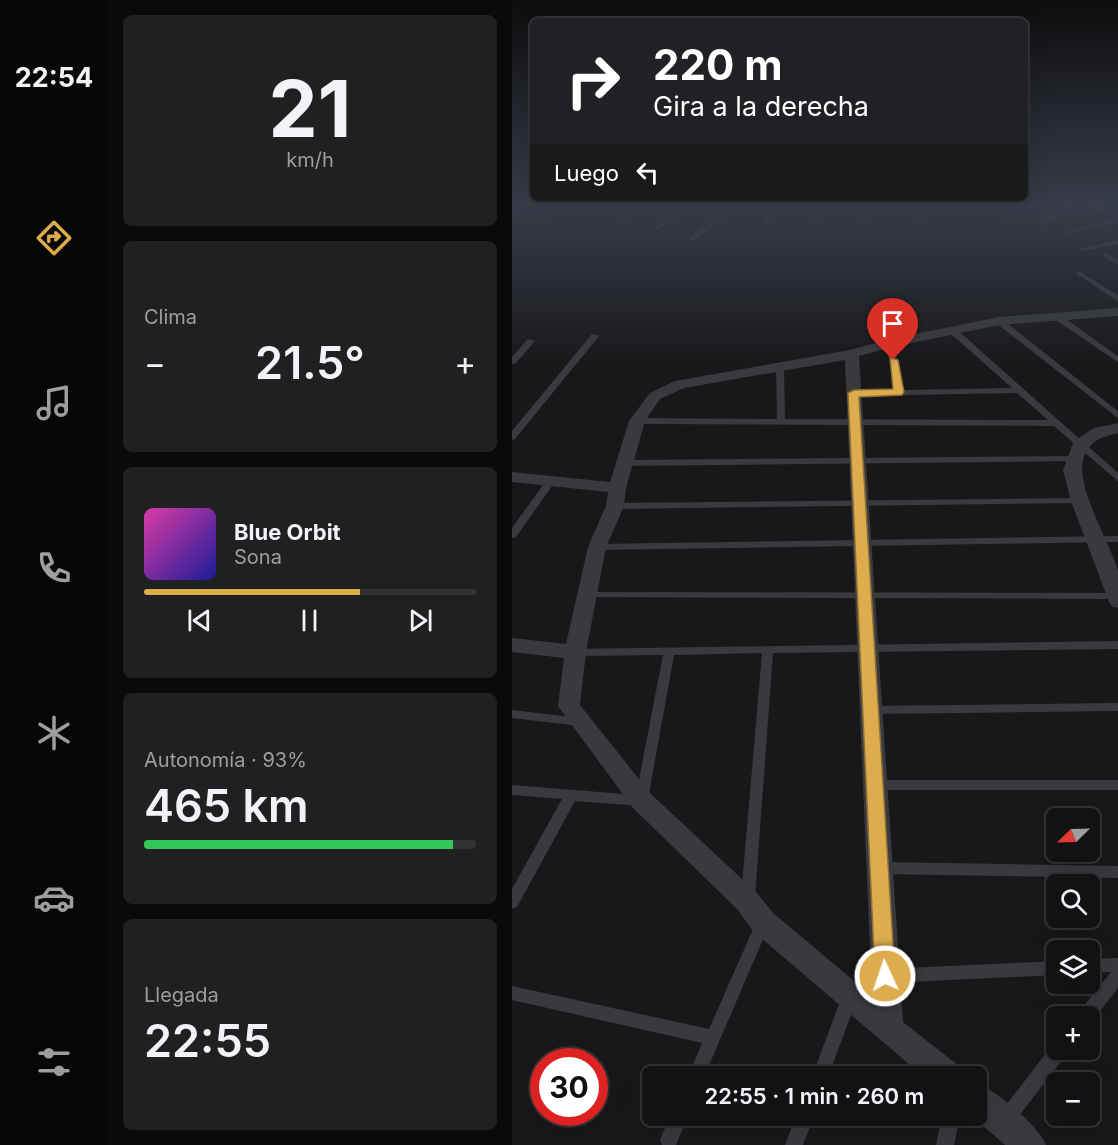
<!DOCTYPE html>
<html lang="es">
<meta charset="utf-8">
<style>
body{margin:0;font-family:Inter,sans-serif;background:#1f2022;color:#f1f3f6;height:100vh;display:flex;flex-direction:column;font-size:22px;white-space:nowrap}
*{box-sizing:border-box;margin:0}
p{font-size:20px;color:#9c9ea0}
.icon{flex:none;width:33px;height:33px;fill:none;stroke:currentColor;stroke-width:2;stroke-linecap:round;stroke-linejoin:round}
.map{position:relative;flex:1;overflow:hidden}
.details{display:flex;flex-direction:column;gap:15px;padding:15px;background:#0a0a0b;width:404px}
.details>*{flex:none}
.hud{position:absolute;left:18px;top:18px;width:498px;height:183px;border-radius:9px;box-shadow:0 6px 24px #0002,0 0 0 2px #313234;background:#202124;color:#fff;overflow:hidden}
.needle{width:39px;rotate:247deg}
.fabs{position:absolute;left:534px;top:808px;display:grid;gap:12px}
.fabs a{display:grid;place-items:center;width:54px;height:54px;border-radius:9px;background:#121214;box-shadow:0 6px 24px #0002,0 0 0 2px #313234;font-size:30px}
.speed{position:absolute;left:18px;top:1048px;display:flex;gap:12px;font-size:30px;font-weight:700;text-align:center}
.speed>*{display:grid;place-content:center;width:78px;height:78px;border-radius:50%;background:#121214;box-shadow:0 6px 24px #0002,0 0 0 2px #313234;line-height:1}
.speed .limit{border:9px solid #d22;background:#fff;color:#111}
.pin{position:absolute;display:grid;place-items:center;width:51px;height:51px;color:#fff;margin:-62px -26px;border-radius:50% 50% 50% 0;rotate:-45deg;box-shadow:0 0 6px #0007}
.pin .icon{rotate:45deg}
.me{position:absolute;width:66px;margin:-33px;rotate:357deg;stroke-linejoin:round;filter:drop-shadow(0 0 4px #0008)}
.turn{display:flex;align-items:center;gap:21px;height:126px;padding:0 24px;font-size:27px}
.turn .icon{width:78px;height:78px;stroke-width:2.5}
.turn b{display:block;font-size:42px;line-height:51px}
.then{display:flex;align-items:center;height:57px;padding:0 24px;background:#0003;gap:12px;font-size:22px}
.big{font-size:45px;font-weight:600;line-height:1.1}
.details .widget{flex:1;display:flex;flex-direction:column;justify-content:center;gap:9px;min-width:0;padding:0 21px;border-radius:9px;background:#1f2022}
.details .dial{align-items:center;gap:0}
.dial b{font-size:78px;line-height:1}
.song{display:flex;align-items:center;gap:18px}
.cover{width:72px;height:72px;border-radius:9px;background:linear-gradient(135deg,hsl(320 70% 55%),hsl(240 70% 35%))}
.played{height:6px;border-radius:3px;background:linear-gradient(90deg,#dcac4e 65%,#313234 65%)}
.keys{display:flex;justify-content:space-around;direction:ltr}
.heat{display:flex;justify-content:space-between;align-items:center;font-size:33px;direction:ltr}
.charge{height:9px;border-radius:4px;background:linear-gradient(90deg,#34c759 93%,#313234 0)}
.trip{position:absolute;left:130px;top:1066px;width:345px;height:60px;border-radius:9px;background:#121214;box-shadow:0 6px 24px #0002,0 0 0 2px #313234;font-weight:600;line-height:60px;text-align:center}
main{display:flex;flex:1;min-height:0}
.dock{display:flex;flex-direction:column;width:108px;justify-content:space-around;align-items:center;background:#070708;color:#9c9ea0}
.dock .icon{width:42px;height:42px}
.dock .active{color:#dcac4e}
.dock b{font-size:27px;color:#f1f3f6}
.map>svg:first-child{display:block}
</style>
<main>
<nav class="dock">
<b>22:54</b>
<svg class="icon active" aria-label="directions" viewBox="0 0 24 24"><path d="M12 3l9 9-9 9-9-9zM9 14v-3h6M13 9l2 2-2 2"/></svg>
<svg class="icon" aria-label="music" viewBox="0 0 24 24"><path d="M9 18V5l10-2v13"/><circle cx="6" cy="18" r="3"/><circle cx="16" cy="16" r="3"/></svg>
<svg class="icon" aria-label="phone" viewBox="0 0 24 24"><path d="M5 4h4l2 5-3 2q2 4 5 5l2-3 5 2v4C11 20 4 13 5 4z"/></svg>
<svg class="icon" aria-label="climate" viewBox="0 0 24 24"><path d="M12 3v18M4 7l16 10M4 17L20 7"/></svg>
<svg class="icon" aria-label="car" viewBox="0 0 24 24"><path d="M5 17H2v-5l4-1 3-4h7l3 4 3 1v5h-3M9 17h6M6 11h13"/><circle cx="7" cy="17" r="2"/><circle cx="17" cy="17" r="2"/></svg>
<svg class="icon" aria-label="filters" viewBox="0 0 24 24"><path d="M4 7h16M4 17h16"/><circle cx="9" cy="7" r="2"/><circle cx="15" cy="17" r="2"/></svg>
</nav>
<section class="details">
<div class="widget dial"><b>21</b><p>km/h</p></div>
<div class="widget"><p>Clima</p>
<div class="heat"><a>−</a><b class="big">21.5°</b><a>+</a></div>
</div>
<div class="widget">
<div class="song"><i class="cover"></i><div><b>Blue Orbit</b><p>Sona</p></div></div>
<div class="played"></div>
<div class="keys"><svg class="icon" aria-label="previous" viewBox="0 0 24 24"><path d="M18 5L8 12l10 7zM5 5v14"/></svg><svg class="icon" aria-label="pause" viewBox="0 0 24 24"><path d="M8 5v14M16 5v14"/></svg><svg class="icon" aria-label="next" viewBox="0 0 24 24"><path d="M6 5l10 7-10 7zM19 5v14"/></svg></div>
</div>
<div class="widget"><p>Autonomía · 93%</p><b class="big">465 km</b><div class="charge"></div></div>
<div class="widget"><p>Llegada</p><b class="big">22:55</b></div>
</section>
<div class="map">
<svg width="607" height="1145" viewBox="0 0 607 1145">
<rect width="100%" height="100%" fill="#18181a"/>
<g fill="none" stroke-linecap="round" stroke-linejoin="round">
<g fill="#393a3e" fill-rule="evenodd">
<path d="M128 206H135L111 221 106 220Z"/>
<path d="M175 206H182L146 230H142V228Z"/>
<path d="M221 206H228L182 240H178V238Z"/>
<path d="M269 206H276L255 224H251V222Z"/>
<path d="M315 206H322L304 222H300V220Z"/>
<path d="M364 206H371L353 223H349V221Z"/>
<path d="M414 206H420L408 219H404V217Z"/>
<path d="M460 206H466L459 215H455L454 214Z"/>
<path d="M504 206H510L500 220H496L495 219Z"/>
<path d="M556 206H563L533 225 528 224Z"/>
<path d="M607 218V222L553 234 550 232Z"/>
<path d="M607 240V244L569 251 566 249Z"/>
<path d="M593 253 607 260V265L591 256V254Z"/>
<path d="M567 271 607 296V302L565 274 564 273Z"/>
<path d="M541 314H547L607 357V363L541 318Z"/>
<path d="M484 319H490L607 412V419L484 323Z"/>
<path d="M437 328H443L607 474V482L542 426 125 424 121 421 125 418 265 419 264 367 268 365 272 367 273 419 536 420 505 393 342 396 338 394 342 392 383 391 374 343 378 341 382 343 391 390 500 388 437 332Z"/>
<path d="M80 334 87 336 3 439 0 440V431Z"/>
<path d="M16 339 23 341 3 364H0V357Z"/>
<path d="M564 456 569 459 567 461 113 466 108 463 113 460Z"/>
<path d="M37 480 42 483 4 537 0 538V528L34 481Z"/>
<path d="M568 498 571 499 573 501 571 503 103 509 98 506 103 503Z"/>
<path d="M607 536V542L85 550 80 547 85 544Z"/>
<path d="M75 592 604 593H607V599L71 597 70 595Z"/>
<path d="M607 641V649L261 653 243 897 241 901 236 903 231 901 229 897 250 653 162 655 135 805 130 806 63 801 5 907 0 909V889L50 799 0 795V785L124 795 151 655 63 656 59 655 57 652 59 649Z"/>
<path d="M607 703V711L358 714 354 713 352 710 354 707 358 706Z"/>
<path d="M0 710 68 718 72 719 74 722 72 725 68 726 0 718Z"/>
<path d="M363 780H607V790H363L358 789 356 785 358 781Z"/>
<path d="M367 862 607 866V878L367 874 362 872 360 868 362 864Z"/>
<path d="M251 916 256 918 258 923 192 1077H176L190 1043 0 1000V986L197 1029 246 918Z"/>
<path d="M607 958V987L579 1022 578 1017H565L567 1012 599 972 578 973V959Z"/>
<path d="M544 961V975L374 983 368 981 366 976 368 971 374 969Z"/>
<path d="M338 989 344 991 346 996 316 1077H300L330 996 332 991Z"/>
<path d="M544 1043V1050H555L553 1056 500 1125 494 1128 488 1125 485 1119 488 1113 541 1044Z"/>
<path d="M158 1116H176L164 1145H150L148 1140Z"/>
<path d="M284 1116H302L291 1145H273Z"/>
<path d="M430 1116H448L442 1145H424Z"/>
</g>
<g fill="#393a3e" fill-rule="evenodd">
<path d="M607 308V316L487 325 380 347 347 356 391 1022 447 1066 452 1077H412L241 931 225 909 121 808 46 706 52 658 0 652V638L54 644 76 547 94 506 96 492 0 482V472L98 482 117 421 138 393 163 381 338 350 378 339 487 317ZM333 360 360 996 261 913 245 893 139 794 68 705 74 652 94 547 112 506 114 488 133 421 148 399 172 388Z"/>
<path d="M607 423V433C528 445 600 535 607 576 607 586 607 598 607 608L600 607 597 602 559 501 551 470 562 441 582 428Z"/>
<path d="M465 1083C486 1092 526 1125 534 1145H493L460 1116H465Z"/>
</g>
<path fill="#393a3e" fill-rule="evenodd" d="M573 206 607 208V217L575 209Z"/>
</g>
<linearGradient id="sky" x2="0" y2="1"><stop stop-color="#0d0d0e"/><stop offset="0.56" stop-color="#373d49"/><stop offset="1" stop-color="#373d49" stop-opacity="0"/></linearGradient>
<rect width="607" height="366" fill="url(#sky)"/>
<path fill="#dcac4e" stroke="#8f7033" stroke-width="1.5" d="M378 357 386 360 392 392 390 395 347 397 383 976 380 982 373 985 366 982 363 976 336 393 342 390 381 389Z"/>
</svg>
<div class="fabs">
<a><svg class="needle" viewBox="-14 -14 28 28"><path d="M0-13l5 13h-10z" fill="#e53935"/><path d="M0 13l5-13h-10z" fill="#9c9ea0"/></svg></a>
<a><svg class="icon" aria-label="search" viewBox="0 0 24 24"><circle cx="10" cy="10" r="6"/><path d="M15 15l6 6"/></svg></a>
<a><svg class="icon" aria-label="layers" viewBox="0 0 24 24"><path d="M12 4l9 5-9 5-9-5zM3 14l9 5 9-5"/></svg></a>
<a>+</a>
<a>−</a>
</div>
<div class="speed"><div class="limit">30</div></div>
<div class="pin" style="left:381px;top:360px;background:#d93025"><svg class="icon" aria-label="arrive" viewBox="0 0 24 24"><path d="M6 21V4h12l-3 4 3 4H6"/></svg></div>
<svg class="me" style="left:373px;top:976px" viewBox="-20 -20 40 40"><circle r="17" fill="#dcac4e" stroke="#fff" stroke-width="3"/><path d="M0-11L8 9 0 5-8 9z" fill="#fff"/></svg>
<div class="trip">22:55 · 1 min · 260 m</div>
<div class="hud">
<div class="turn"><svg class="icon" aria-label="right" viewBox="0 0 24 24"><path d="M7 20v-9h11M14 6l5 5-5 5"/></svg><div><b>220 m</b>Gira a la derecha</div></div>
<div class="then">Luego<svg class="icon" aria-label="left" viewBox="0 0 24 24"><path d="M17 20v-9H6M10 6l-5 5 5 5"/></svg></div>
</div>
</div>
</main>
